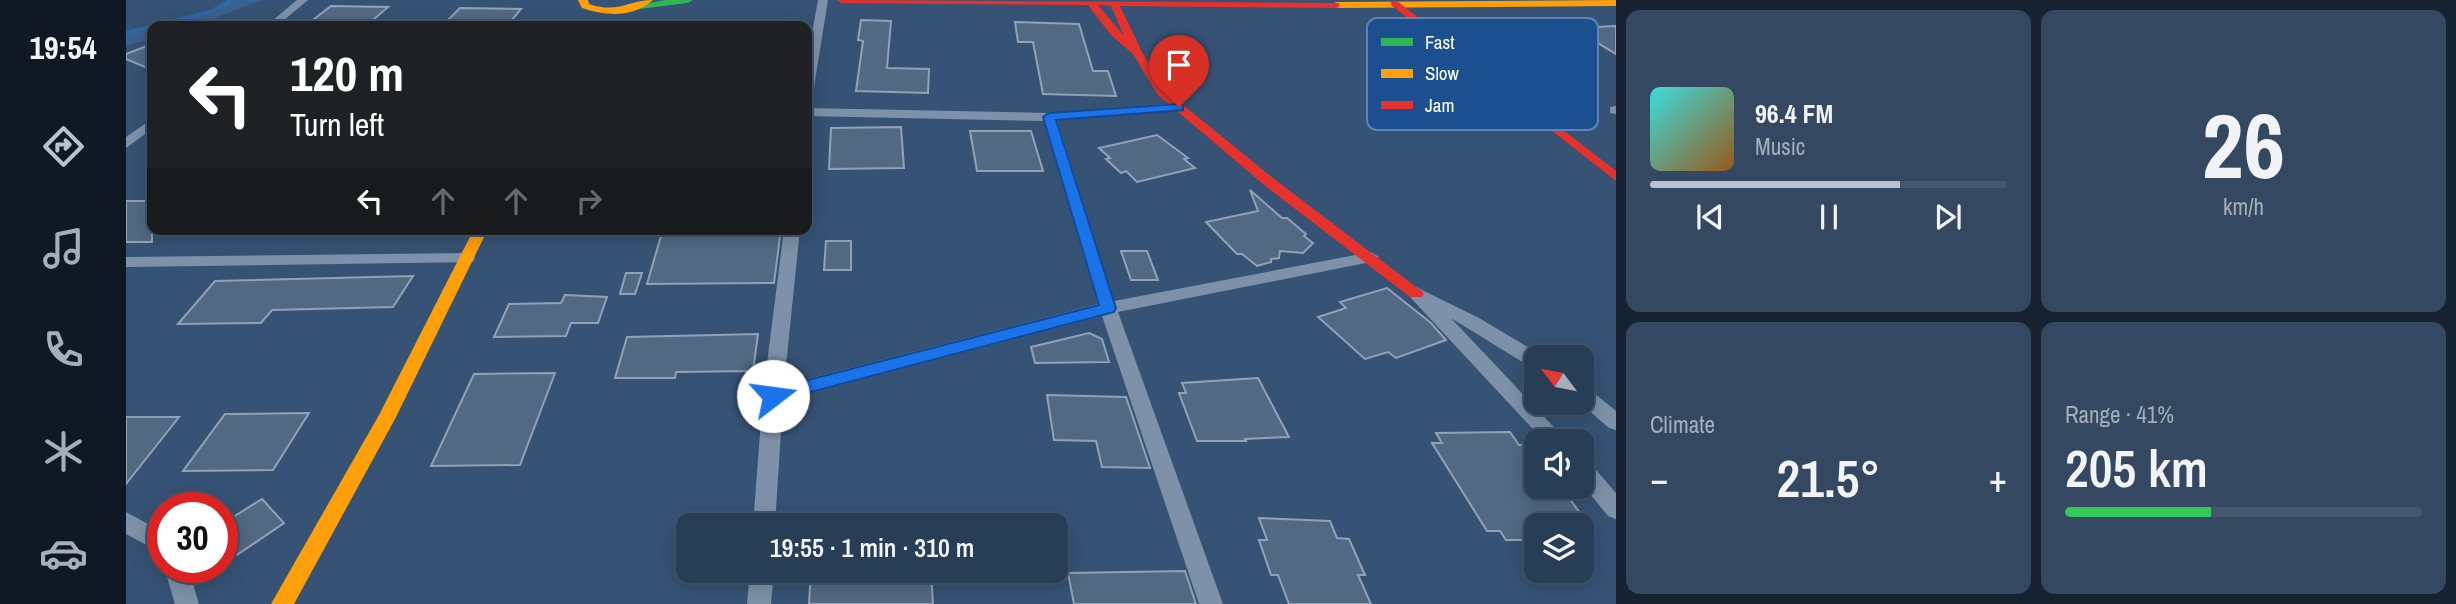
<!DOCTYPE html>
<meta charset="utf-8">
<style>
body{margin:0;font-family:"Archivo Narrow",sans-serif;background:#344961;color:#f1f3f6;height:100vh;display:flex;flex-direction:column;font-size:26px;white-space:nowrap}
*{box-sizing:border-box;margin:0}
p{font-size:23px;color:#a5aeba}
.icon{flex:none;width:38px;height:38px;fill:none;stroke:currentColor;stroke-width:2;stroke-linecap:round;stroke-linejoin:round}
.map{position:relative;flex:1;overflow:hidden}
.panel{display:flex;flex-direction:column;gap:10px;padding:10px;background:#162230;width:840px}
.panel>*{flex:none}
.top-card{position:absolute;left:21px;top:21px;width:665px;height:214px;border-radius:14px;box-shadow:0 4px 18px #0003,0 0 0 2px #44576d;background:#202124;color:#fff;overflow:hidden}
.needle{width:46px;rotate:302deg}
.fabs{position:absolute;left:1398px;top:345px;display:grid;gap:14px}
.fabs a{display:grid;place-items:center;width:70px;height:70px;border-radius:14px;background:#283e57;box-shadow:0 4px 18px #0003,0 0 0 2px #44576d;font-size:35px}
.speed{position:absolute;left:21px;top:492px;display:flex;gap:14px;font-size:35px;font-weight:700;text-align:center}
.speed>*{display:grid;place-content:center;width:91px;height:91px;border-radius:50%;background:#283e57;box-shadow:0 4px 18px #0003,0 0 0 2px #44576d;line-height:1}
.speed .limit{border:10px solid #d22;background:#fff;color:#111}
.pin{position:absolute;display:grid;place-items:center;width:60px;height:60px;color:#fff;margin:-72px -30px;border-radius:50% 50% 50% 0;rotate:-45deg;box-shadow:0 0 7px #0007}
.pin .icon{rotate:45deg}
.me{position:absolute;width:77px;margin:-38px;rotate:75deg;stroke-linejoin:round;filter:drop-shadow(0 0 5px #0008)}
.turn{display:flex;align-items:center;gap:24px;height:147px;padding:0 28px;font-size:32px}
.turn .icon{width:91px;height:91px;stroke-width:2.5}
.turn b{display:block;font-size:49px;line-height:60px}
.lanes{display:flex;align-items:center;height:66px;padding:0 28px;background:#0003;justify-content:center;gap:35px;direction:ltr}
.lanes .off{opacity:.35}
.big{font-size:52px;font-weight:600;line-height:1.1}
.panel .tile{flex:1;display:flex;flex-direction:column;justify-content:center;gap:10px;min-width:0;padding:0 24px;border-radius:14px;background:#344961}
.panel .dial{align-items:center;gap:0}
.dial b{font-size:91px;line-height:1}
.song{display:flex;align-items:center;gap:21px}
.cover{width:84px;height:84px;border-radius:10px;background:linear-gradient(135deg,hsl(180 70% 55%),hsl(30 70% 35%))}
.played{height:7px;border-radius:4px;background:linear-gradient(90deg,#b9c2ce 70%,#44576d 70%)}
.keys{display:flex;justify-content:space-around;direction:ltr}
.heat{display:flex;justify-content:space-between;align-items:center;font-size:38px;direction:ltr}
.charge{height:10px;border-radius:5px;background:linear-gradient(90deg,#34c759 41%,#44576d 0)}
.panel .tiles{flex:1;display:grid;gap:10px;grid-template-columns:repeat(2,1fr)}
.trip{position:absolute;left:550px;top:513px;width:392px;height:70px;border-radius:14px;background:#283e57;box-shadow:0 4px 18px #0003,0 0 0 2px #44576d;font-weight:600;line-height:70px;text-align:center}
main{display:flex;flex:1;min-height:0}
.tab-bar{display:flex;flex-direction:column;width:126px;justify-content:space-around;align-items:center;background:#101923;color:#a5aeba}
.tab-bar .icon{width:49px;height:49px}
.tab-bar .selected{color:#b9c2ce}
.tab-bar b{font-size:32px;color:#f1f3f6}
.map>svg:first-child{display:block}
</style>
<main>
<nav class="tab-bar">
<b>19:54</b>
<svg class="icon selected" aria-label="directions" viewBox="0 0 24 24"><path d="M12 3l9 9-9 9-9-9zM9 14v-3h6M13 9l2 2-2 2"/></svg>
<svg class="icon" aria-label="music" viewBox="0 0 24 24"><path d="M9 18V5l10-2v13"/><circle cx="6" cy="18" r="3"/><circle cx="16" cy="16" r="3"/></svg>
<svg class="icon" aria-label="phone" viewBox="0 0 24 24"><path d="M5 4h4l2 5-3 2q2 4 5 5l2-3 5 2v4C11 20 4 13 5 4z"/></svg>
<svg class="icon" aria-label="climate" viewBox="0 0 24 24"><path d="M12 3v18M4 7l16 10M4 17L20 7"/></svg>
<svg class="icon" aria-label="car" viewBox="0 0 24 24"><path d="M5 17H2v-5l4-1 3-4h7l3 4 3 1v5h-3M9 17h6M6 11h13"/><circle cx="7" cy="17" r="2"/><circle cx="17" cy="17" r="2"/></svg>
</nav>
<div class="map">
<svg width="1490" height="604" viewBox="0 0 1490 604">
<rect width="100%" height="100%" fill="#365274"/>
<path fill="#2f66a5" d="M101 0H135L67 26H26V38L0 46V31L84 10Z"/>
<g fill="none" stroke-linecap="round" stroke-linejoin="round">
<g fill="#3b618d" fill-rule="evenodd">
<path d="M115 0 127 2 71 26H53Z"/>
<path d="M26 31V39L0 45V37Z"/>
</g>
</g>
<g fill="#526984" stroke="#92a2b6" stroke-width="2">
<path d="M205 6 262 7 240 26H179Z"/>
<path d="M334 8 395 9 381 26H316Z"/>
<path d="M735 20 765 21 761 68 803 69 802 93 730 91 737 41 732 40Z"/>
<path d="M889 22 953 24 967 71H982L990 96 917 94 907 42H892Z"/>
<path d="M1490 26V54L1447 28Z"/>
<path d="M26 44V70L0 59V54Z"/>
<path d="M775 127 778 168 703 169 705 128Z"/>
<path d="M844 131H905L917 171H851Z"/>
<path d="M1031 135 1062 158 1058 159 1069 168 1011 182 1000 171 995 173 980 159 984 158 973 148Z"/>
<path d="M1124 190 1156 218H1161L1180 234 1178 236 1187 243 1177 253 1154 251 1153 258 1145 259V262L1131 266 1116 254H1111L1080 222 1132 211Z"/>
<rect x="0" y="201" width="26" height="41"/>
<path d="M537 229H655L648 283 521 284Z"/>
<path d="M700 241H725V270H698Z"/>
<path d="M995 251H1021L1032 280H1005Z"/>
<path d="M500 273H516L509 294H494Z"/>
<path d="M287 276 267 307 146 310 135 323 52 324 89 281Z"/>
<path d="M1261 288 1305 323 1320 340 1270 358 1262 352 1239 359 1192 317 1220 308 1214 302Z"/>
<path d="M439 295 481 297 472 323H445L440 336 368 337 383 304 435 303Z"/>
<path d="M963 333 976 339 983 362 909 363 905 347Z"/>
<path d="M632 334 627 371 550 372 549 378H489L501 337Z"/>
<path d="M429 373 394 465 305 466 348 374Z"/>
<path d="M1132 378 1163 437 1119 439 1120 441H1071L1053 393H1060L1056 383Z"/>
<path d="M921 395 1000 397 1024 468 976 467 970 441 928 440Z"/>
<path d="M183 413 147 470 57 471 99 414Z"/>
<path d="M0 417H53L0 484Z"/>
<path d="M1384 432 1393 445 1403 444 1410 454V486H1434L1463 525H1410V540H1380L1374 531H1361L1306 443H1316L1310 433Z"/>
<path d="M136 499 158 523 111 555 96 537V524Z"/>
<path d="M1133 518 1204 521 1211 538 1223 539 1239 575H1232L1245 604H1163L1152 575H1145L1133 540H1141Z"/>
<path d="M685 570H805L807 604H683Z"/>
<path d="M1059 571 1070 604H948L942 573Z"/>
</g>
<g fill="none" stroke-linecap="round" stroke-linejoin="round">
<g fill="#7d92a8" fill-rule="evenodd">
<path d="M171 0H182L151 26H140Z"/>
<path d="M692 0H702L687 93 681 97V60Z"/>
<path d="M1053 103 1058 104V110L931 120 988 301 1245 252 1253 257 1245 262 992 312 1097 604H1073L976 316 657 400 649 525H627L637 395 658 229H674L658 385 972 304 918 121 681 116V108L923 113Z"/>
<path d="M1490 106V114L1484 113V107Z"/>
<path d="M26 119V129L0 148V137Z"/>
<path d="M341 253 347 254 349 258 347 262 0 267V257Z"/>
<path d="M1290 287 1353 318 1417 356 1410 357V368L1403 366 1325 318 1441 441H1418L1284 297 1281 293 1284 289Z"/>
<path d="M1456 386 1463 389 1490 411V430L1483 428 1453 402H1456Z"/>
<path d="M1456 460 1464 463 1490 493V519L1482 516 1456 484Z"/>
<path d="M0 512 37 532V554L0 534Z"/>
<path d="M38 567H62L73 604H49Z"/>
<path d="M624 570H648L645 604H621Z"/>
</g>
<path fill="#30b455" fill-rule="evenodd" d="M539 0H567L562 3 513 9 508 6Z"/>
<g fill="#ff9f0a" fill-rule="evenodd">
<path d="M452 0H462L463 4C493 14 501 0 527 0 507 18 479 16 456 8Z"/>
<path d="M1490 0V6L1210 8 1205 5 1210 2Z"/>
<path d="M348 229H362L269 419 168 604H145L253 415Z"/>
</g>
<g fill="#e5322d" fill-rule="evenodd">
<path d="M711 0 1213 3V7L1210 8 994 6 1016 52 1040 91 1147 178 1298 293 1296 297H1284L1137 184 1032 95 1007 54 985 35 962 5 716 3ZM972 5 985 6 998 36Z"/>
<path d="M1265 1H1271L1490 171V181L1265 5Z"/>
</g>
</g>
<path fill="#1a73e8" stroke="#114b97" stroke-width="2" d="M1053 104 1057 105V110L930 120 990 308 988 312 647 402 640 400 638 396 640 391 647 389 973 305 917 117 923 113Z"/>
<rect x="1241" y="18" width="231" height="112" rx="10" fill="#1b4f8f" stroke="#5f84b1" stroke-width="2"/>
<rect x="1255" y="38" width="32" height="8" fill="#30b455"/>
<rect x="1255" y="69" width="32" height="9" fill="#ff9f0a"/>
<rect x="1255" y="101" width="32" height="8" fill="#e5322d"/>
<g font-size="19" fill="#fff">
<text x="1299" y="49">Fast</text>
<text x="1299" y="80">Slow</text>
<text x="1299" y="112">Jam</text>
</g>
</svg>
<div class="fabs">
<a><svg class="needle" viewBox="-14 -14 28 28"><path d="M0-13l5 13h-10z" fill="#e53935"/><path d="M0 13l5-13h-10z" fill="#a5aeba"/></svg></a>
<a><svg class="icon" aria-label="sound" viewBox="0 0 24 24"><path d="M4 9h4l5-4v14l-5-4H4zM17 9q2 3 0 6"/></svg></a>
<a><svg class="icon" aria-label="layers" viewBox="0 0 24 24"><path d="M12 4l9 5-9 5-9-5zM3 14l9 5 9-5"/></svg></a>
</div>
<div class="speed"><div class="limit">30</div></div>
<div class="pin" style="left:1053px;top:107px;background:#d93025"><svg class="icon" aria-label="arrive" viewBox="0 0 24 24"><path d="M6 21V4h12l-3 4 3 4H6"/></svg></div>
<svg class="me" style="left:647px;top:396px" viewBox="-20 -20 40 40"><circle r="19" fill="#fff"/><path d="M0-13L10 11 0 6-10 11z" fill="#1a73e8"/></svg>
<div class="trip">19:55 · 1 min · 310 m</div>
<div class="top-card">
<div class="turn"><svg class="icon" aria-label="left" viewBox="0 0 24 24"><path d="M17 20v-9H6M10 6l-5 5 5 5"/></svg><div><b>120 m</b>Turn left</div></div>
<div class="lanes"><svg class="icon" aria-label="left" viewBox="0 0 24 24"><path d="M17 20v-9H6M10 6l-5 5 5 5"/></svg><svg class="icon off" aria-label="ahead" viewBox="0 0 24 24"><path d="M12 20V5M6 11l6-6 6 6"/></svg><svg class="icon off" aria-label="ahead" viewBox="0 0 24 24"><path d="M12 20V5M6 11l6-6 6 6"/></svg><svg class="icon off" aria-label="right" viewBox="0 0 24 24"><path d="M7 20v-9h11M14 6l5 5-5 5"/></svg></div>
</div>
</div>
<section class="panel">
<div class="tiles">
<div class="tile">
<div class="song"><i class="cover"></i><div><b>96.4 FM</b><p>Music</p></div></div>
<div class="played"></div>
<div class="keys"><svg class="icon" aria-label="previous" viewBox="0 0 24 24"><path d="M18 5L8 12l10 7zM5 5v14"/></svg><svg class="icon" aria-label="pause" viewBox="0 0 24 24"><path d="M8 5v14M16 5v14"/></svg><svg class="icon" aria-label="next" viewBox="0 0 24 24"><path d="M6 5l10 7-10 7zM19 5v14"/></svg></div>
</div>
<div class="tile dial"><b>26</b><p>km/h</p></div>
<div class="tile"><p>Climate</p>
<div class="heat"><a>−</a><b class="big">21.5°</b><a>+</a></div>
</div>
<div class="tile"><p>Range · 41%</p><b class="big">205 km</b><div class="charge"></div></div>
</div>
</section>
</main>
